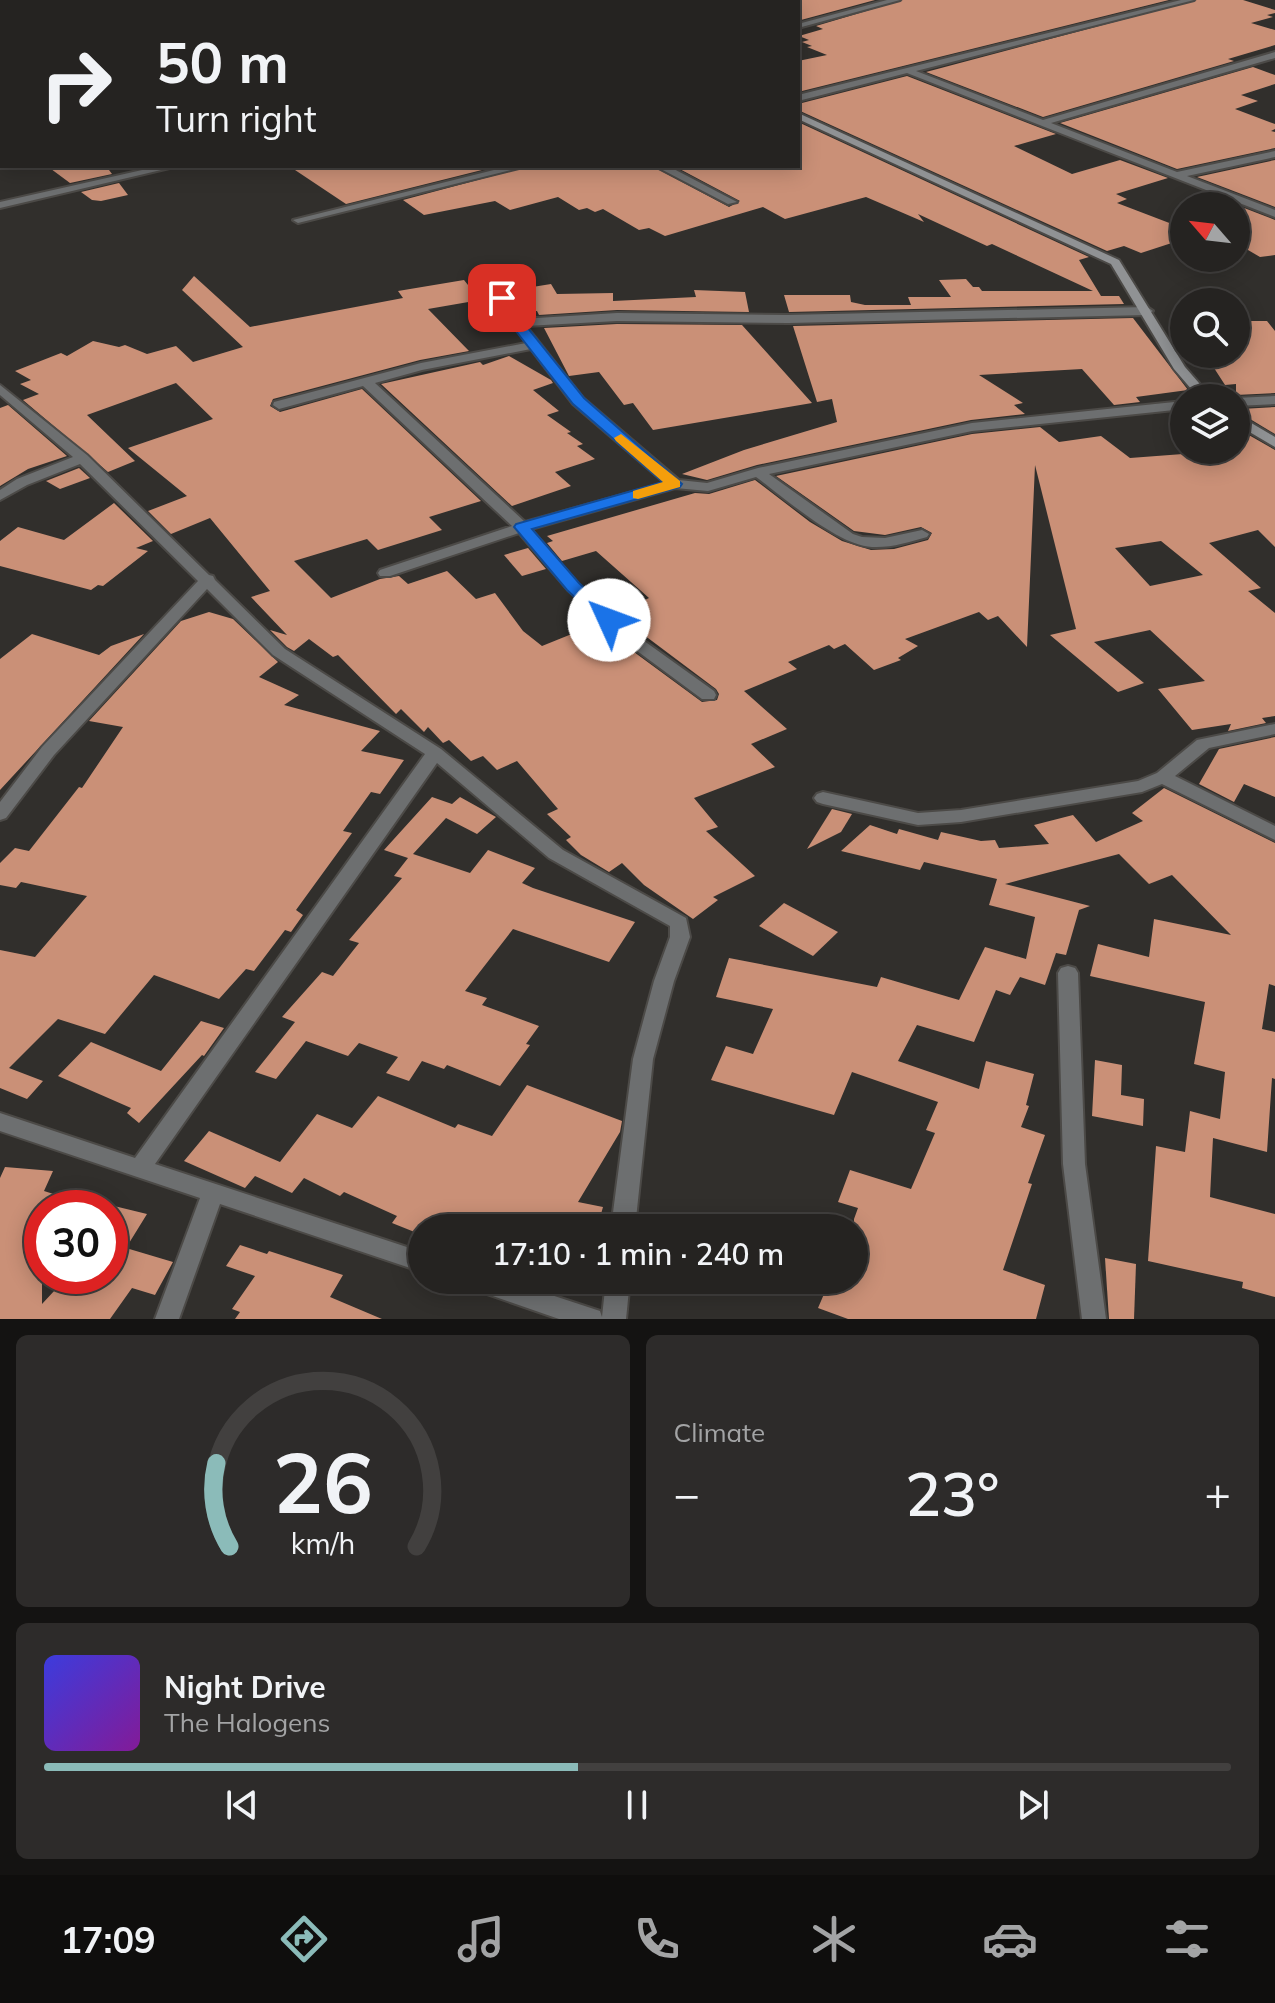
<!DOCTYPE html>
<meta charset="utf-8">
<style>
body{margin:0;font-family:Mulish,sans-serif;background:#2d2b2a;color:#f1f3f6;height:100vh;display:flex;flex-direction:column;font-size:30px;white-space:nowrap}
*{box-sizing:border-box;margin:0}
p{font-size:26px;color:#a3a4a5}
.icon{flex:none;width:44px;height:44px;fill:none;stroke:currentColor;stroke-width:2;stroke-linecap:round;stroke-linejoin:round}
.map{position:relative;height:1319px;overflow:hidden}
.drawer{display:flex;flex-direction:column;gap:16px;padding:16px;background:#141312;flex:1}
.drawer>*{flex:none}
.hud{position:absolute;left:0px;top:0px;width:800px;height:168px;box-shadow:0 4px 20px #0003,0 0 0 2px #42403f;background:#252321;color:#f1f3f6;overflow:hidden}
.needle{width:52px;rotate:298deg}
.controls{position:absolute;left:1170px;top:192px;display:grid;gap:16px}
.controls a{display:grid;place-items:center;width:80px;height:80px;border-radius:50%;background:#252321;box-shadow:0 4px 20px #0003,0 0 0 2px #42403f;font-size:40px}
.speed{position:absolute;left:24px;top:1190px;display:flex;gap:16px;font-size:40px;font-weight:700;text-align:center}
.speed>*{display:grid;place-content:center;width:104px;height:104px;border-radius:50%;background:#252321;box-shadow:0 4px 20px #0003,0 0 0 2px #42403f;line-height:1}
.speed .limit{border:12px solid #d22;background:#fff;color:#111}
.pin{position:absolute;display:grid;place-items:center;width:68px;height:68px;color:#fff;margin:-34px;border-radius:16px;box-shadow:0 4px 12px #0006}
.me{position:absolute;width:88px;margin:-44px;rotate:313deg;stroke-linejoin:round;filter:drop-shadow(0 0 6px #0008)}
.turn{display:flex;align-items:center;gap:28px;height:168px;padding:0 24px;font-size:36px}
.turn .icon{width:104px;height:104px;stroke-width:2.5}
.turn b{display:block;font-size:56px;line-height:68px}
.big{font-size:60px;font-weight:600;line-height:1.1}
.drawer .tile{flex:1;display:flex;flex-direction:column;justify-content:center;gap:12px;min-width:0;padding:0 28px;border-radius:12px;background:#2d2b2a}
.drawer .dial{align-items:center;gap:0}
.dial svg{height:208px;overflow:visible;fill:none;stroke:#42403f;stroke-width:7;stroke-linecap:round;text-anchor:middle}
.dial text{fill:#f1f3f6;stroke:none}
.song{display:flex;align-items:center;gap:24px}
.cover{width:96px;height:96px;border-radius:12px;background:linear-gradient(135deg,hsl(240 70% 55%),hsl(290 70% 35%))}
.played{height:8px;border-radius:4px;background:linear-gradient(90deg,#8bbbb9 45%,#42403f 45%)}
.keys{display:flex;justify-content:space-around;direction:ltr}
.heat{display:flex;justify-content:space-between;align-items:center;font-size:44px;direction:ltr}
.drawer .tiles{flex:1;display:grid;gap:16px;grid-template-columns:1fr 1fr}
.tile:last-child{grid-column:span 2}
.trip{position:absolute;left:408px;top:1214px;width:460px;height:80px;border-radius:40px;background:#252321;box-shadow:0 4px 20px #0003,0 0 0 2px #42403f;font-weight:600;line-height:80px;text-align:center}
.menu{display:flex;height:128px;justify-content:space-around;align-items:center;background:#0f0e0d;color:#a3a4a5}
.menu .icon{width:56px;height:56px}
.menu .current{color:#8bbbb9}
.menu b{font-size:36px;color:#f1f3f6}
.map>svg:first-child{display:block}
</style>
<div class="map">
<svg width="1275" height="1319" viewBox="0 0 1275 1319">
<rect width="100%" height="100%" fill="#312f2c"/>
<g fill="#ca9077" fill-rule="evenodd">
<path d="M754 0H875L801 20 798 19V2Z"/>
<path d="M903 0H1169L798 92V61L827 55 807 47 812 46 802 42 809 40 799 36 823 29 816 26Z"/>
<path d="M1197 0H1243L1275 10V13L1267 15 1273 17 1251 23 1275 30V45L1228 59 1234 61 1043 117 926 72Z"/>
<path d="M1253 67 1275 75V84L1241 95 1258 101 1235 109 1275 124V129L1271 131 1275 132V148L1177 169 1060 123Z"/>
<path d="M907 76 1056 134 1014 146 1072 174 1120 160 1168 178 1116 194 1127 199 1117 203 1172 224 1184 239 1141 253 1124 246 1107 251 798 110V104Z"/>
<path d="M798 122 1089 257 1079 260 1101 296H1119L1124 304 789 312 784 295H850L851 302 865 305H911L908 297H951L939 280 966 279 973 287H979L982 291H1093L992 244 987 246 918 214 924 222 866 197 785 219 763 207 665 236 649 228 639 230 603 209 595 212 587 208 579 210 558 197 510 210 495 201 424 215 403 200 530 166H652L729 207 740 201 674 166H798Z"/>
<path d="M1275 160V207L1197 177Z"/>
<path d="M47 166H106L112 174 70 183Z"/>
<path d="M289 166H498L346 204Z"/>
<path d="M119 183 128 195 101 201 92 200 81 192Z"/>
<path d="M1239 206 1275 220V255L1260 257 1236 243V207Z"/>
<path d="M194 276 250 327 403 298 398 291 464 280 480 300 428 309 469 351 420 360 273 399 270 406 280 412 362 389 481 501 429 517 442 530 378 550 367 539 294 561 331 598 380 579 399 576 408 584 447 571 476 599 495 593 523 631 542 646 599 623 619 641 702 702 717 700 719 694 716 689 616 614 649 598 596 551 562 561 547 543 553 541 547 536 695 493 709 494 755 480 810 522 842 541 871 550 894 549 928 540 932 533 921 527 885 535 854 531 776 476 972 434 1040 427 1059 442 1101 436 1130 458 1236 450V442L1247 434 1275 450V547L1258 530 1209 543 1261 588 1248 591 1275 613V716L1262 718 1266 723 1228 731 1231 724 1192 730 1158 689 1205 681 1150 630 1094 642 1144 683 1118 692 1050 635 1076 629 1035 465 1027 647 998 616 988 620 979 612 905 639 918 646 898 658 901 660 874 670 845 644 834 649 829 645 788 662 797 669 744 691 787 729 751 744 775 767 694 798 718 827 706 831 755 876 713 897 718 900 693 919 644 885 622 863 609 872 581 855 566 840 571 837 547 814 558 809 517 761 497 770 483 756 471 761 449 740 443 743 428 727 424 732 401 709 396 714 338 655 333 657 309 639 294 651 287 647 270 630 287 635 251 597 270 591 210 518 171 534 148 511 187 496 128 448 213 419 176 383 87 415 135 461 108 472 23 400 39 394 20 384 31 380 15 371 61 353 67 356 93 341 119 347 125 345 147 354 176 346 193 362 243 347 182 290ZM1161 541 1203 575 1150 586 1115 548Z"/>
<path d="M551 284 557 294 613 293V301L696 297 694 290 745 292 749 312 617 310 539 315 537 311 526 312 520 289Z"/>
<path d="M1133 318 1188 390 1136 397 1140 402 1114 405 1082 369 979 375 1023 403 1014 405 1025 414 971 420 757 465 707 480 682 474 744 450 837 422 832 399 817 402 793 326Z"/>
<path d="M1236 321H1267L1275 331V393L1236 395V384L1225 385 1205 354H1236Z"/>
<path d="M617 324 742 325 812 403 653 430 633 403 624 405 599 372 569 376 544 328Z"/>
<path d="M509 356 551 380 553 383 533 390 559 411 547 415 571 432 567 433 583 444 577 446 595 459 555 472 571 486 512 506 381 384 480 362 483 365Z"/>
<path d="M8 405 67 456 28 469 0 486V408Z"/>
<path d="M1275 407V434L1245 416 1241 409Z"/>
<path d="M79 468 90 478 60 489 46 481Z"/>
<path d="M114 503 153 541 136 548 148 551 103 586 98 585 91 590 0 566V541L18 527 64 540Z"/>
<path d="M528 548 546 569 522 576 504 555Z"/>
<path d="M209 612 233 619 278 662 259 677 299 695 284 705 380 731 361 751 404 760 380 794 371 792 343 831 352 833 296 910 303 915 291 932 285 930 254 971 246 969 219 999 154 975 105 1034 58 1019 9 1068 43 1081 27 1099 0 1088V950L35 957 87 896 21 882 16 888 0 885V863L15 848 29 851 79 787 82 788 123 727 89 721 181 621Z"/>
<path d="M32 634 99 655 111 646 144 634 0 790V659Z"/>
<path d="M1275 737V797L1244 784 1234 802 1199 784 1219 749Z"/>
<path d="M1164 788 1275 843V986L1269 984 1262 1029 1275 1032V1079L1272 1078 1267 1152 1213 1138 1210 1197 1275 1214V1297L1242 1288 1243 1282 1148 1261 1156 1146 1185 1152 1190 1111 1220 1119 1225 1072 1194 1064 1205 1002 1090 976 1098 944 1149 957 1154 919 1231 935 1172 875 1149 884 1119 854 1005 884 1090 906 1079 910 1066 955 1056 953 1045 985 1020 977 1010 995 996 990 974 1042 917 1025 898 1061 979 1089 986 1061 1034 1074 1026 1105 1029 1106 1021 1127 1045 1135 1028 1183 1032 1184 1003 1270 1045 1285 1036 1319H848L818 1308 830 1280H854V1219L858 1208 838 1202 850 1170 911 1189 935 1133 926 1130 938 1102 852 1072 834 1115 711 1080 726 1046 753 1054 773 1009 716 997 729 958 877 987 881 977 959 1000 985 947 1026 959 1035 917 989 905 997 879 924 862 920 870 841 851 870 825 897 834 899 829 938 840 941 832 981 841 995 840 999 848 1049 844 1034 825 1073 815 1096 842 1143 821 1132 813Z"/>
<path d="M432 797 452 804 460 797 496 817 477 834 446 818 413 854 470 873 488 850 535 868 522 883 533 888 635 922 609 962 513 929 465 991 487 998 482 1005 539 1026 526 1044 530 1045 500 1086 447 1065 444 1069 422 1061 409 1081 386 1073 398 1057 359 1043 348 1056 306 1041 276 1079 255 1072 295 1022 282 1017 322 972 333 976 359 943 349 940 402 878 394 876 408 858 384 850Z"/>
<path d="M832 809 852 814 841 832 807 849Z"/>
<path d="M784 903 838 932 813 956 759 926Z"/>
<path d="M201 1021 224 1028 204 1056 202 1055 139 1123 127 1113 131 1108 58 1076 91 1042 161 1071Z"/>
<path d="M1095 1060 1122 1065 1121 1095 1144 1099 1143 1126 1092 1116Z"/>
<path d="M527 1085 622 1121 620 1132 578 1202 603 1207 597 1228H422V1235L392 1223 397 1216 344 1192 340 1196 304 1178 292 1193 255 1176 245 1188 184 1161 209 1131 280 1162 317 1114 352 1128 378 1096 455 1128 458 1124 492 1136Z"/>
<path d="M5 1167 53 1171 44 1191 82 1203 81 1208H42V1304L68 1276H110V1205L147 1214 126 1248 173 1262 155 1295 132 1288 110 1319H0V1178Z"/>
<path d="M240 1245 267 1254 269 1251 343 1275 330 1297 382 1319H235L240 1312 232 1309 255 1276 226 1266Z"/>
<path d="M1105 1258 1136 1264 1134 1319H1109Z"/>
</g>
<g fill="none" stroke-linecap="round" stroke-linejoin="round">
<g stroke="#4c4a47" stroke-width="4">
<g id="street">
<path d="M721 0H729L731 2H723Z"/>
<path d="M887 0H900L798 28V24Z"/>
<path d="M1181 0H1194L916 71 1043 120 1275 52V58L1051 123 1177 172 1275 151V157L1187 176 1275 210V217L907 73 798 101V95Z"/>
<path d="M160 166H178L0 208V202Z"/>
<path d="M510 166H527L298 223 293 220Z"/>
<path d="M655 166H668L737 202 728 204Z"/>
<path d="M502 295 506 296 521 319 617 313 788 315 1147 307 1153 311 1147 315 788 323 617 321 526 326 583 398 679 480 707 483 758 468 972 423 1184 401V409L972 431 769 474 853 534 862 537 885 538 922 530 929 534 927 537C909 542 891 548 872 547 837 545 785 498 756 477L708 491 675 488 531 529 578 584 633 633 714 691 716 695 714 699H702L621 639 568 590 519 533 390 576H380L378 573 380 570 512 526 363 386 279 409 273 405 274 402 421 363 526 343 496 298ZM531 349 573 404 665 483 525 522 375 383 422 370Z"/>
<path d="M0 385 87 455 209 575 213 576 215 580 285 649 441 749 563 850 686 918 690 937 674 981 653 1059 635 1228H611L633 1059 654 981 670 937V926L549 858 437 763 155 1164 422 1252V1272L220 1204 179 1319H155L200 1198 0 1131V1113L135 1158 425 754 273 655 207 589 54 755 6 818 0 820V802L42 747 198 581 80 464 27 485 0 500V490L17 479 73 457 0 395Z"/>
<path d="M1275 396V404L1236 406V398Z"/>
<path d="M1275 724V734L1209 748 1175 776 1275 826V840L1162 784 1142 792 961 822 918 825 823 804 817 802 814 798 817 794 823 792 918 813 961 810 1138 781 1157 773 1197 740Z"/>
<path d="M1068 966 1075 968 1078 973 1085 1164 1106 1319H1082L1063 1164 1058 973 1061 968Z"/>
<path d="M463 1280H506L600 1311 602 1317 606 1280H630L626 1319H559L467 1287Z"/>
</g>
</g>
<g stroke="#4c4a47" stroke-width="4">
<g id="secondary">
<path d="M798 113 1119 260 1185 367 1212 398H1199L1174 369 1111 264 798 119Z"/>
<path d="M1236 414 1275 437V447L1236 424Z"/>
</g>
</g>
<use href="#street" fill="#6d6f70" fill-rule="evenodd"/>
<use href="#secondary" fill="#909294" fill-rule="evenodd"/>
</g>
<path fill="#1a73e8" stroke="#114b97" stroke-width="2" d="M497 295H507L523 322 584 398 682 484 680 487 532 529 579 583 615 616 618 620 615 624H603L567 590 514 527 516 524 663 482 573 404 512 326 495 298Z"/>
<path fill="#f59e0b" d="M621 434 680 481V487L638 499 633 498V491L663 482 616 441 614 438Z"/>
</svg>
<div class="controls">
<a><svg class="needle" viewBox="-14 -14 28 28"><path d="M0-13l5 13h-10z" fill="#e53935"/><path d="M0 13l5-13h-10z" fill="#a3a4a5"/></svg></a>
<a><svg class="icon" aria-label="search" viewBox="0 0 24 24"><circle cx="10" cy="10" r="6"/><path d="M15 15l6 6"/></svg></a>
<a><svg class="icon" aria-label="layers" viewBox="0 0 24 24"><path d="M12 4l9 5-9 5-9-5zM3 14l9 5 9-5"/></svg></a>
</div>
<div class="speed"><div class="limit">30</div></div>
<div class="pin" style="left:502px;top:298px;background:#d93025"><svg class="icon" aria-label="arrive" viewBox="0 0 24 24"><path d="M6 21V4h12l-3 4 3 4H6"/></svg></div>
<svg class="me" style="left:609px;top:620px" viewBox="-20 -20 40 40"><circle r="19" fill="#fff"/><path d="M0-13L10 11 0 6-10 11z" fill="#1a73e8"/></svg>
<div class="trip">17:10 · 1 min · 240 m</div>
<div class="hud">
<div class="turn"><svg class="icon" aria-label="right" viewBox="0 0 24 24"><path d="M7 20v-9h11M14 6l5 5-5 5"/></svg><div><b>50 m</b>Turn right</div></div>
</div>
</div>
<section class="drawer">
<div class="tiles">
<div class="tile dial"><svg viewBox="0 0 100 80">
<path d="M14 69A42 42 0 1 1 86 69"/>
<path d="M14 69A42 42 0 0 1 9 37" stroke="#8bbbb9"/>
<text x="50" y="56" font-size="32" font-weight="700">26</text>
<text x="50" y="72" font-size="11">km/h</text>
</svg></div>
<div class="tile"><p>Climate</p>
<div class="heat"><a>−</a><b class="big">23°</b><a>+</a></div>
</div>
<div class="tile">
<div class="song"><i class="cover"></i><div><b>Night Drive</b><p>The Halogens</p></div></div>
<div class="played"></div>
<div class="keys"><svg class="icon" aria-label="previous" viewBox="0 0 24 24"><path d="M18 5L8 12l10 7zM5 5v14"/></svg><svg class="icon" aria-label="pause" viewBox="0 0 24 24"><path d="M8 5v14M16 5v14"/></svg><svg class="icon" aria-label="next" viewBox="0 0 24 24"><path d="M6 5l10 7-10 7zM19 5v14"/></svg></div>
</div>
</div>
</section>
<nav class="menu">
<b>17:09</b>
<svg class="icon current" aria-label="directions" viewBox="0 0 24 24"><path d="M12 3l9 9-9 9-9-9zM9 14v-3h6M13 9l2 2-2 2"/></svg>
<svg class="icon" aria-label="music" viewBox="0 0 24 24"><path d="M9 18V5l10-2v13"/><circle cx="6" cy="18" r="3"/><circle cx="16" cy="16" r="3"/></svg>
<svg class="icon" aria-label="phone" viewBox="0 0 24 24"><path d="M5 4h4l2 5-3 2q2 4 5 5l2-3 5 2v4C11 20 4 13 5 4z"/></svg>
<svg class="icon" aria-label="climate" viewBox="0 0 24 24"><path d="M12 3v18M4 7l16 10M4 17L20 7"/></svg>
<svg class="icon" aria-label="car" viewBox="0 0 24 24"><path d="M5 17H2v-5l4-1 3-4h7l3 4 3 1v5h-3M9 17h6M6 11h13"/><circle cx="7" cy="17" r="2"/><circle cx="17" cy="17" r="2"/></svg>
<svg class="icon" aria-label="filters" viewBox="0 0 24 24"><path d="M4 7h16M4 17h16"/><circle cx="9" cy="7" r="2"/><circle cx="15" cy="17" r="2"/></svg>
</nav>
